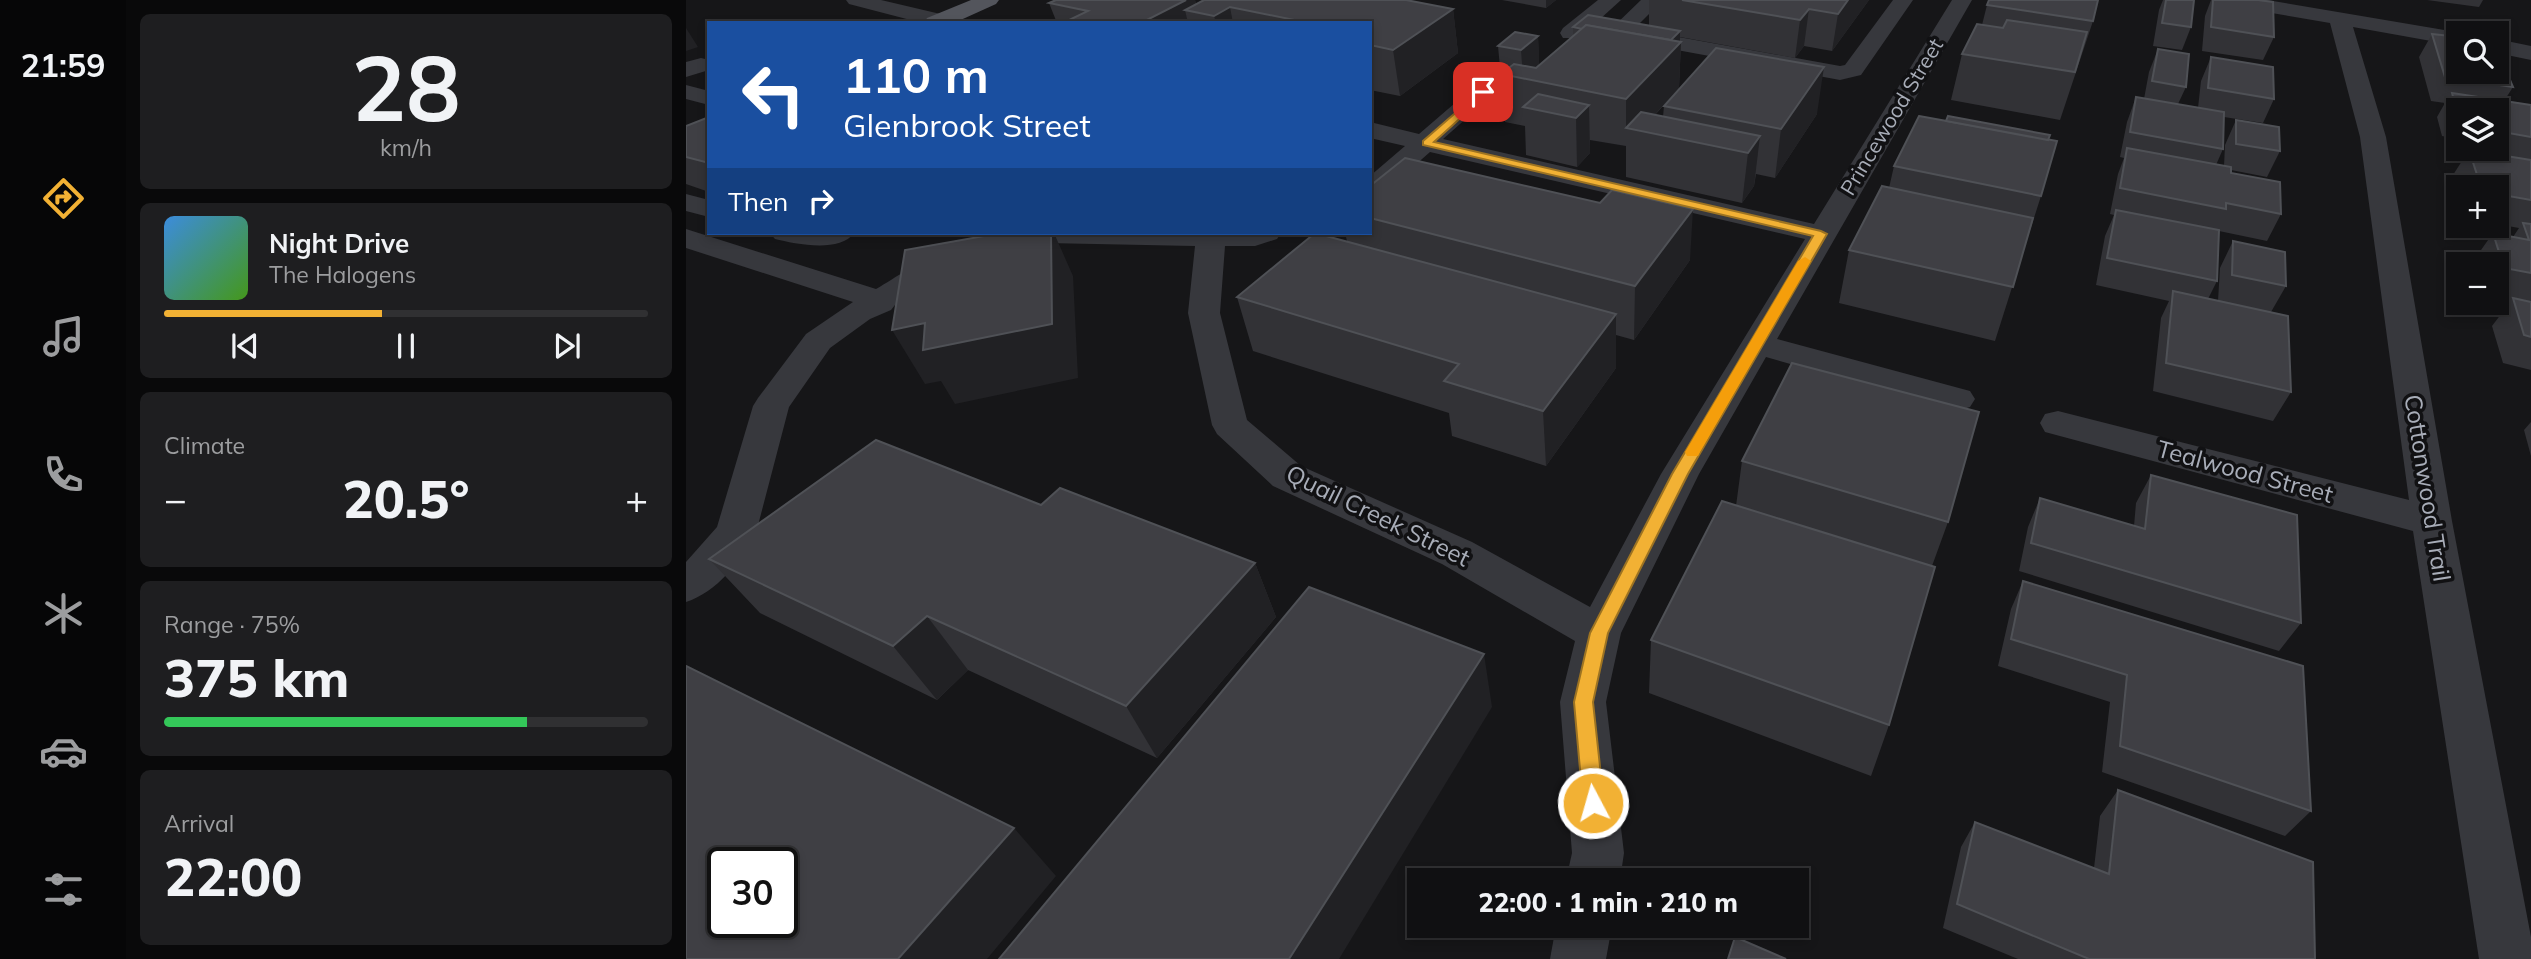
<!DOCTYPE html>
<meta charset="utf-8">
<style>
body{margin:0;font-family:Mulish,sans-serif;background:#1e1e20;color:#f1f3f6;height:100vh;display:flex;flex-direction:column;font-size:26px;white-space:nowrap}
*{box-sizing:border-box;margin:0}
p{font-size:23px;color:#9c9d9f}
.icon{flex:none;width:38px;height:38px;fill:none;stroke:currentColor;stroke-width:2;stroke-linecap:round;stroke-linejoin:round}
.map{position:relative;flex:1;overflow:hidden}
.panel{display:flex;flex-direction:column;gap:14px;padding:14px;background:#09090a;width:560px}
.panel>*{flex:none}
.banner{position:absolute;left:21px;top:21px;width:665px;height:214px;border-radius:0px;box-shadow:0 4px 10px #0003,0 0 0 2px #303032;background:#1a4fa0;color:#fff;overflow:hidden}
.fabs{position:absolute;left:1760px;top:21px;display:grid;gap:14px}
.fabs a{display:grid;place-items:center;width:63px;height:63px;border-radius:0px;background:#101012;box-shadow:0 4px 10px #0003,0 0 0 2px #303032;font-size:35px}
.speed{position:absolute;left:21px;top:847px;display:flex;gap:14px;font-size:35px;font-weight:700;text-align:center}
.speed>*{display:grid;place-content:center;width:91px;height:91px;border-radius:50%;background:#101012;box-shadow:0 4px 10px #0003,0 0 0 2px #303032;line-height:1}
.speed .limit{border:4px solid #111;border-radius:10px;background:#fff;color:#111}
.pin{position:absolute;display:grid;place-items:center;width:60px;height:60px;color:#fff;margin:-30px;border-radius:14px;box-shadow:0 4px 10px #0006}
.me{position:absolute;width:77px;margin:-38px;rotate:354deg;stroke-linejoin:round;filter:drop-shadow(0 0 5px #0008)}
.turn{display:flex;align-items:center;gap:24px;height:147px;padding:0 21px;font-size:32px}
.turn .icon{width:91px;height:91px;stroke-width:2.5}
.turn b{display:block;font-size:49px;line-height:60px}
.then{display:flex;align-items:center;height:66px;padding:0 21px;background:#0003;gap:14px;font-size:26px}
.big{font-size:52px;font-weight:800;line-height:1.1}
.panel .card{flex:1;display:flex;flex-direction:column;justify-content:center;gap:10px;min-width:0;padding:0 24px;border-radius:10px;background:#1e1e20}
.panel .dial{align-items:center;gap:0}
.dial b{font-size:91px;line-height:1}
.song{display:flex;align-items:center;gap:21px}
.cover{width:84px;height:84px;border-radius:10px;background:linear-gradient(135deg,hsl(210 70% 55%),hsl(100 70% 35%))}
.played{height:7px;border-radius:4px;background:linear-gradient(90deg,#f2b134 45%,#303032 45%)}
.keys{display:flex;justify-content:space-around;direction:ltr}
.heat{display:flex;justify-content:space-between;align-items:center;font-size:38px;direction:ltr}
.charge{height:10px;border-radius:5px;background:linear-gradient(90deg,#34c759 75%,#303032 0)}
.trip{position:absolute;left:721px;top:868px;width:402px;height:70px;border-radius:0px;background:#101012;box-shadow:0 4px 10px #0003,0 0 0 2px #303032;font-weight:800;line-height:70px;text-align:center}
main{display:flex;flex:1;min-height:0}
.menu{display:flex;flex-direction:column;width:126px;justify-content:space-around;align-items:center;background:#060607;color:#9c9d9f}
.menu .icon{width:49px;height:49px}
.menu .selected{color:#f2b134}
.menu b{font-size:32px;color:#f1f3f6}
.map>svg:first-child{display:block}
</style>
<main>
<nav class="menu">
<b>21:59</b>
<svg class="icon selected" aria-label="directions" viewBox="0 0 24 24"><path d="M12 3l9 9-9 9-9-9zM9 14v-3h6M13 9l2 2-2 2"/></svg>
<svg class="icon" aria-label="music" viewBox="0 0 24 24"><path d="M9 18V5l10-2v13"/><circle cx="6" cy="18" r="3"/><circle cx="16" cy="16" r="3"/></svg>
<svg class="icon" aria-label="phone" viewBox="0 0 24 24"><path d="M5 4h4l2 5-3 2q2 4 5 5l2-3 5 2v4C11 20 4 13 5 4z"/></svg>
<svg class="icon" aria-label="climate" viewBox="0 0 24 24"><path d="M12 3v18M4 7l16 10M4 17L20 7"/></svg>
<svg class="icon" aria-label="car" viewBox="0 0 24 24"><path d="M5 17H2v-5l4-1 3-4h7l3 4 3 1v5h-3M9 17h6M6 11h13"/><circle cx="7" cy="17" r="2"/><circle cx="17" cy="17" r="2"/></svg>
<svg class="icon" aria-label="filters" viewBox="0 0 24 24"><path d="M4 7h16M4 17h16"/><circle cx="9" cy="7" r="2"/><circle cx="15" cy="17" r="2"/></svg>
</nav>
<section class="panel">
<div class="card dial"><b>28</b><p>km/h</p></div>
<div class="card">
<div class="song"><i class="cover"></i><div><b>Night Drive</b><p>The Halogens</p></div></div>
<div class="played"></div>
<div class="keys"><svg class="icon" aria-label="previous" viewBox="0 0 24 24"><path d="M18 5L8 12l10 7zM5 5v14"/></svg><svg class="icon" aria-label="pause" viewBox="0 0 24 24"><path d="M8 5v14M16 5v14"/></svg><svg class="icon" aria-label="next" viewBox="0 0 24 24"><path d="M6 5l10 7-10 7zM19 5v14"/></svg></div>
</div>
<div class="card"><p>Climate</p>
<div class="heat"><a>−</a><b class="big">20.5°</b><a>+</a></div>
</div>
<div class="card"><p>Range · 75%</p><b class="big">375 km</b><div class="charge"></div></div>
<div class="card"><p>Arrival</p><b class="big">22:00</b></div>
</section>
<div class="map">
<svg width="1845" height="959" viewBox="0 0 1845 959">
<rect width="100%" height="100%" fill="#161618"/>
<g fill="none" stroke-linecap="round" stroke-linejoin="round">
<g fill="#37383d" fill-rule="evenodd">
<path d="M160 0H195L263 16 266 21 236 23 163 4Z"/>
<path d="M912 0H935L893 38H877L874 33 877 28Z"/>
<path d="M955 0H977L948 29 1154 66 1159 65 1207 0H1227L1175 75 1154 80 931 39 925 29Z"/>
<path d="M1266 0H1286L1091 339 1284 391 1289 399 1284 407 1271 411 1080 357 1013 474 935 633 920 702 938 853 934 880H880L886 853 874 702 889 641 756 564 587 486 531 434 526 425 502 313 509 246 360 243 320 254 310 251 305 245 310 239 331 233H595L591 239 569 246H539L534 313 561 420 615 466 786 542 904 607 975 474 1119 239 744 152 694 196 684 198V176L719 146 684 138V122L733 134 826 54H842L845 59 842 64 757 139 1128 224Z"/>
<path d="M1534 0H1581L1776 33H1773V46L1667 27 1700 137 1766 521 1845 937V959H1793L1727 531 1359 432 1354 423 1359 414 1372 411 1723 500 1674 137 1644 23 1544 6 1537 4Z"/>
<path d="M1811 39 1845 46V60L1811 53Z"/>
<path d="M15 58 23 60V70L0 77V62Z"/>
<path d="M0 85 23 91V105L0 99Z"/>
<path d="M0 194 23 200V217L0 211Z"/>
<path d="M0 229 190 289C212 277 241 252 267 259L271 265 267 271 209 305 205 310 184 319 144 348 103 407 70 533C55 561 31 592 0 602V562L31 527 67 406 72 398 120 334 167 302 0 248Z"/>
<path d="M84 233H168C154 253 109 244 89 239Z"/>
<path d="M870 926H926L920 959H864Z"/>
</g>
<path fill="#53555c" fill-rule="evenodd" d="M285 0H313L310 4 268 23H238L241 18Z"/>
</g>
<g fill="#323236">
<path d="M370 0H509L510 4 518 0H720L767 9 772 53 714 96 684 90V23H371L363 3Z"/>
<path d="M816 0H870L860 8Z"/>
<path d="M963 0H1183L1146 51 1118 46 1109 58 994 37V42H995L993 88 969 115 977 117 978 106 1131 114 1089 178 1070 174 1068 186 1056 203 940 177V146L904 140V153L891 167 840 155 839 126 819 122 812 46 852 36 853 66 887 36V27L963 25Z"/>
<path d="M1477 0H1508L1505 27 1496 50 1467 46 1473 10Z"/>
<path d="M1525 0H1572L1588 37 1577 60 1516 51 1519 16Z"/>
<path d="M1741 0H1797L1793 7Z"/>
<path d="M1301 5 1407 21 1374 120 1265 100 1276 54 1296 25Z"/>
<path d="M1746 34 1827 87 1818 101 1845 105V370L1817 363 1806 326 1825 301 1811 298V264H1789L1788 260 1807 233 1827 237 1833 228 1811 224V187H1773V197L1767 175 1783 150 1793 151 1792 149H1811V110H1773V139L1756 136 1751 117 1759 103 1745 101 1733 57Z"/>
<path d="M1472 49 1500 87 1492 104 1512 108 1515 81 1525 57 1588 99 1577 123 1538 117 1537 149 1530 165 1538 166 1539 145 1550 120 1594 151 1581 177 1545 170V173L1595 214 1581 241 1533 231 1531 281 1522 299 1532 301 1534 268 1547 241 1600 286 1585 312 1605 392 1587 421 1467 391 1475 318 1483 301 1410 285 1419 236 1428 215 1424 214 1432 174 1438 158 1434 157 1441 122 1450 97 1458 99 1463 72Z"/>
<path d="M23 117V192L0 184V126Z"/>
<path d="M1362 140 1355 196 1309 341 1153 303 1163 250 1203 188 1208 166Z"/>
<path d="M684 186 1004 260 948 340 930 335V368L860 466 766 436 763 413 567 351 551 297 661 241 659 233H684Z"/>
<path d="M1845 422V456L1838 430Z"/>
<path d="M1056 461 1262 522 1246 566 1203 725 1185 776 963 693 965 640 1050 506Z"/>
<path d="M1465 475 1615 623 1593 651 1333 571 1342 527 1354 498 1448 526 1450 503Z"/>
<path d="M355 505 569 563 590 617 471 758 282 670 251 700 74 613 23 559Z"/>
<path d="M1337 581 1625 811 1599 836 1416 772 1424 702 1312 666 1325 609Z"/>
<path d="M1432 790 1629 959H1332L1257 928 1275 847 1289 822 1408 868 1414 816Z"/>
</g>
<g fill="#212124">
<path d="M500 0H509L513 13 499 10 502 23H455Z"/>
<path d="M860 0H870L860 8Z"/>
<path d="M1162 0H1183L1146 51 1152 14Z"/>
<path d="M544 7 547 23H530L528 16Z"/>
<path d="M767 9 772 53 714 96 707 50Z"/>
<path d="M1123 9 1118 46 1109 58 1114 20Z"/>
<path d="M0 28 12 47 0 51Z"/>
<path d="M994 31V44L995 42 993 88 954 131 940 128V147V99L981 44Z"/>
<path d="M852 36 854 82 837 78 835 50Z"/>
<path d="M1138 67 1131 114 1089 178 1095 129Z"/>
<path d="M903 105 904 153 891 167 890 118Z"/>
<path d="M1074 136 1068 186 1056 203 1062 153Z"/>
<path d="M1007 209 1004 260 948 340 949 286Z"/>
<path d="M365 233H368L387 276 392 378 269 404 255 381 239 384 206 330 239 323Z"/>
<path d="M930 314V368L860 466 857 411Z"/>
<path d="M569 563 590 617 471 758 440 706Z"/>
<path d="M241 616 282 670 251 700 207 646Z"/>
<path d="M798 654 806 707 653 959H603Z"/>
<path d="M328 828 370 876 301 959H212Z"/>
</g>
<g fill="#3f3f44" stroke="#4f5156" stroke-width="2" fill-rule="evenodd">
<path d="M370 0H500L455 23H377L402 11 363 3Z"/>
<path d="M518 0H720L767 9 707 50 684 45V36L686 35 684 34V23H623L544 7 528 16 499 10Z"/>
<path d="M996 0H1162L1152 14 1123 9 1114 20Z"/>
<path d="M1303 0H1412L1407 21 1301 5Z"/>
<path d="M1480 0H1508L1505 27 1476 23Z"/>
<path d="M1527 0H1572L1587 2 1588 37 1525 27Z"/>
<path d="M902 15 994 31 985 40 900 25 896 29 887 27Z"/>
<path d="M1321 20 1401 32 1389 72 1276 54 1291 24 1317 28Z"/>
<path d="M900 25 995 42 940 99 815 74 828 64 850 68Z"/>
<path d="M829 32 852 36 835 50 812 46Z"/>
<path d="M1746 34 1773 37V72H1811V49L1827 87 1759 77Z"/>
<path d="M1030 48 1138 67 1095 129 978 106Z"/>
<path d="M1472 49 1503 54 1500 87 1466 81Z"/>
<path d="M1525 57 1587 67 1588 99 1522 88Z"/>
<path d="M1766 93 1845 105V137L1811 131V110L1771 111Z"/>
<path d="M852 94 903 105 890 118 837 107Z"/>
<path d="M1450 97 1538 112 1537 149 1444 132Z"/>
<path d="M955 112 1074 136 1062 153 940 128Z"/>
<path d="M1233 116 1371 141 1355 196 1208 166Z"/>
<path d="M1262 116 1364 135 1362 140 1260 121Z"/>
<path d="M23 117V163L0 157V126Z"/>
<path d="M1550 120 1593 127 1594 151 1550 144Z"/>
<path d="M1441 148 1545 167V173L1594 182 1595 214 1540 203V209L1434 188Z"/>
<path d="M1783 150 1845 160V200L1811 194V187H1795Z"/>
<path d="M719 158 914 203 926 190 1007 209 949 286 684 218V186Z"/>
<path d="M1196 186 1347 218 1327 287 1163 250Z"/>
<path d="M1430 210 1533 230 1531 281 1421 258Z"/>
<path d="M1837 223 1845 224V273L1818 268 1807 233 1843 240Z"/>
<path d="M315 233H365L366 324 237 350 239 323 206 330 219 250Z"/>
<path d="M629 233 930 314 857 411 758 381 773 364 551 297Z"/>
<path d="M1547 241 1599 252 1600 286 1546 275Z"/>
<path d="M1487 291 1602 316 1605 392 1480 363Z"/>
<path d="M1827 298 1845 302V337L1838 335Z"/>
<path d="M1106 363 1293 412 1262 522 1056 461Z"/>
<path d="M190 440 355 505 374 488 569 563 440 706 241 616 207 646 23 559Z"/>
<path d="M1465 475 1611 515 1615 623 1345 543 1354 498 1459 529Z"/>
<path d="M1036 501 1249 567 1203 725 965 640Z"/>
<path d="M1337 581 1617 666 1625 811 1434 746 1441 675 1325 639Z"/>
<path d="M623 587 798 654 603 959H313Z"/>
<path d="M0 666 328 828 212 959H0ZM37 863H96V922H37Z"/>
<path d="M1432 790 1627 862 1629 959H1403L1271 904 1289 822 1423 874Z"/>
<path d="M1049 937 1100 959H1042Z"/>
</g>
<path fill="#f2b134" stroke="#9d7322" stroke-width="2" d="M797 89 802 92 800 95 748 142 1135 231 1141 234 1002 474 922 633 907 702 918 803 915 809 907 812 900 809 897 803 888 702 904 633 986 474 1127 236 737 145V141Z"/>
<path fill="#f59e0b" d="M1119 257 1125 261 1014 452 1012 456H1001L999 452 1112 261Z"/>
<g text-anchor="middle" stroke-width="7" stroke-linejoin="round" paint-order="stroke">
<g font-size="21" fill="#a8adb8" stroke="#111113">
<text transform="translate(1206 117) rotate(-59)" y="7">Princewood Street</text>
</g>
<g font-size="24" fill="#a8adb8" stroke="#111113">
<text transform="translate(1559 472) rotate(15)" y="8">Tealwood Street</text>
<text transform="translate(1741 488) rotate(81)" y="8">Cottonwood Trail</text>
<text transform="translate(692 516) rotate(26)" y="8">Quail Creek Street</text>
</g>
</g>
</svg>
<div class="fabs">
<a><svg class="icon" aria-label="search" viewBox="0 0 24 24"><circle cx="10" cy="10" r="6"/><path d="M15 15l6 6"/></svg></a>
<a><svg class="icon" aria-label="layers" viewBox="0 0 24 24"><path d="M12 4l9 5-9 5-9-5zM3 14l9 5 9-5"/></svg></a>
<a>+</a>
<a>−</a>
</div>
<div class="speed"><div class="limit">30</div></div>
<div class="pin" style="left:797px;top:92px;background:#d93025"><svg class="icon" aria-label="arrive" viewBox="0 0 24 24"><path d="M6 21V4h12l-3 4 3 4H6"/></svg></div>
<svg class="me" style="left:907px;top:803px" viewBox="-20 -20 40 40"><circle r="17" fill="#f2b134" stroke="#fff" stroke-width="3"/><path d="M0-11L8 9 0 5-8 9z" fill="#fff"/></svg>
<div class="trip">22:00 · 1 min · 210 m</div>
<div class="banner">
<div class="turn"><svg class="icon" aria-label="left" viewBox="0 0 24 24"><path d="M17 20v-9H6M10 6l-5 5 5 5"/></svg><div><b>110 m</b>Glenbrook Street</div></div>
<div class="then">Then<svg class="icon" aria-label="right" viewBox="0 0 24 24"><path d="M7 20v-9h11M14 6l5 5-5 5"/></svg></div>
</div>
</div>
</main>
